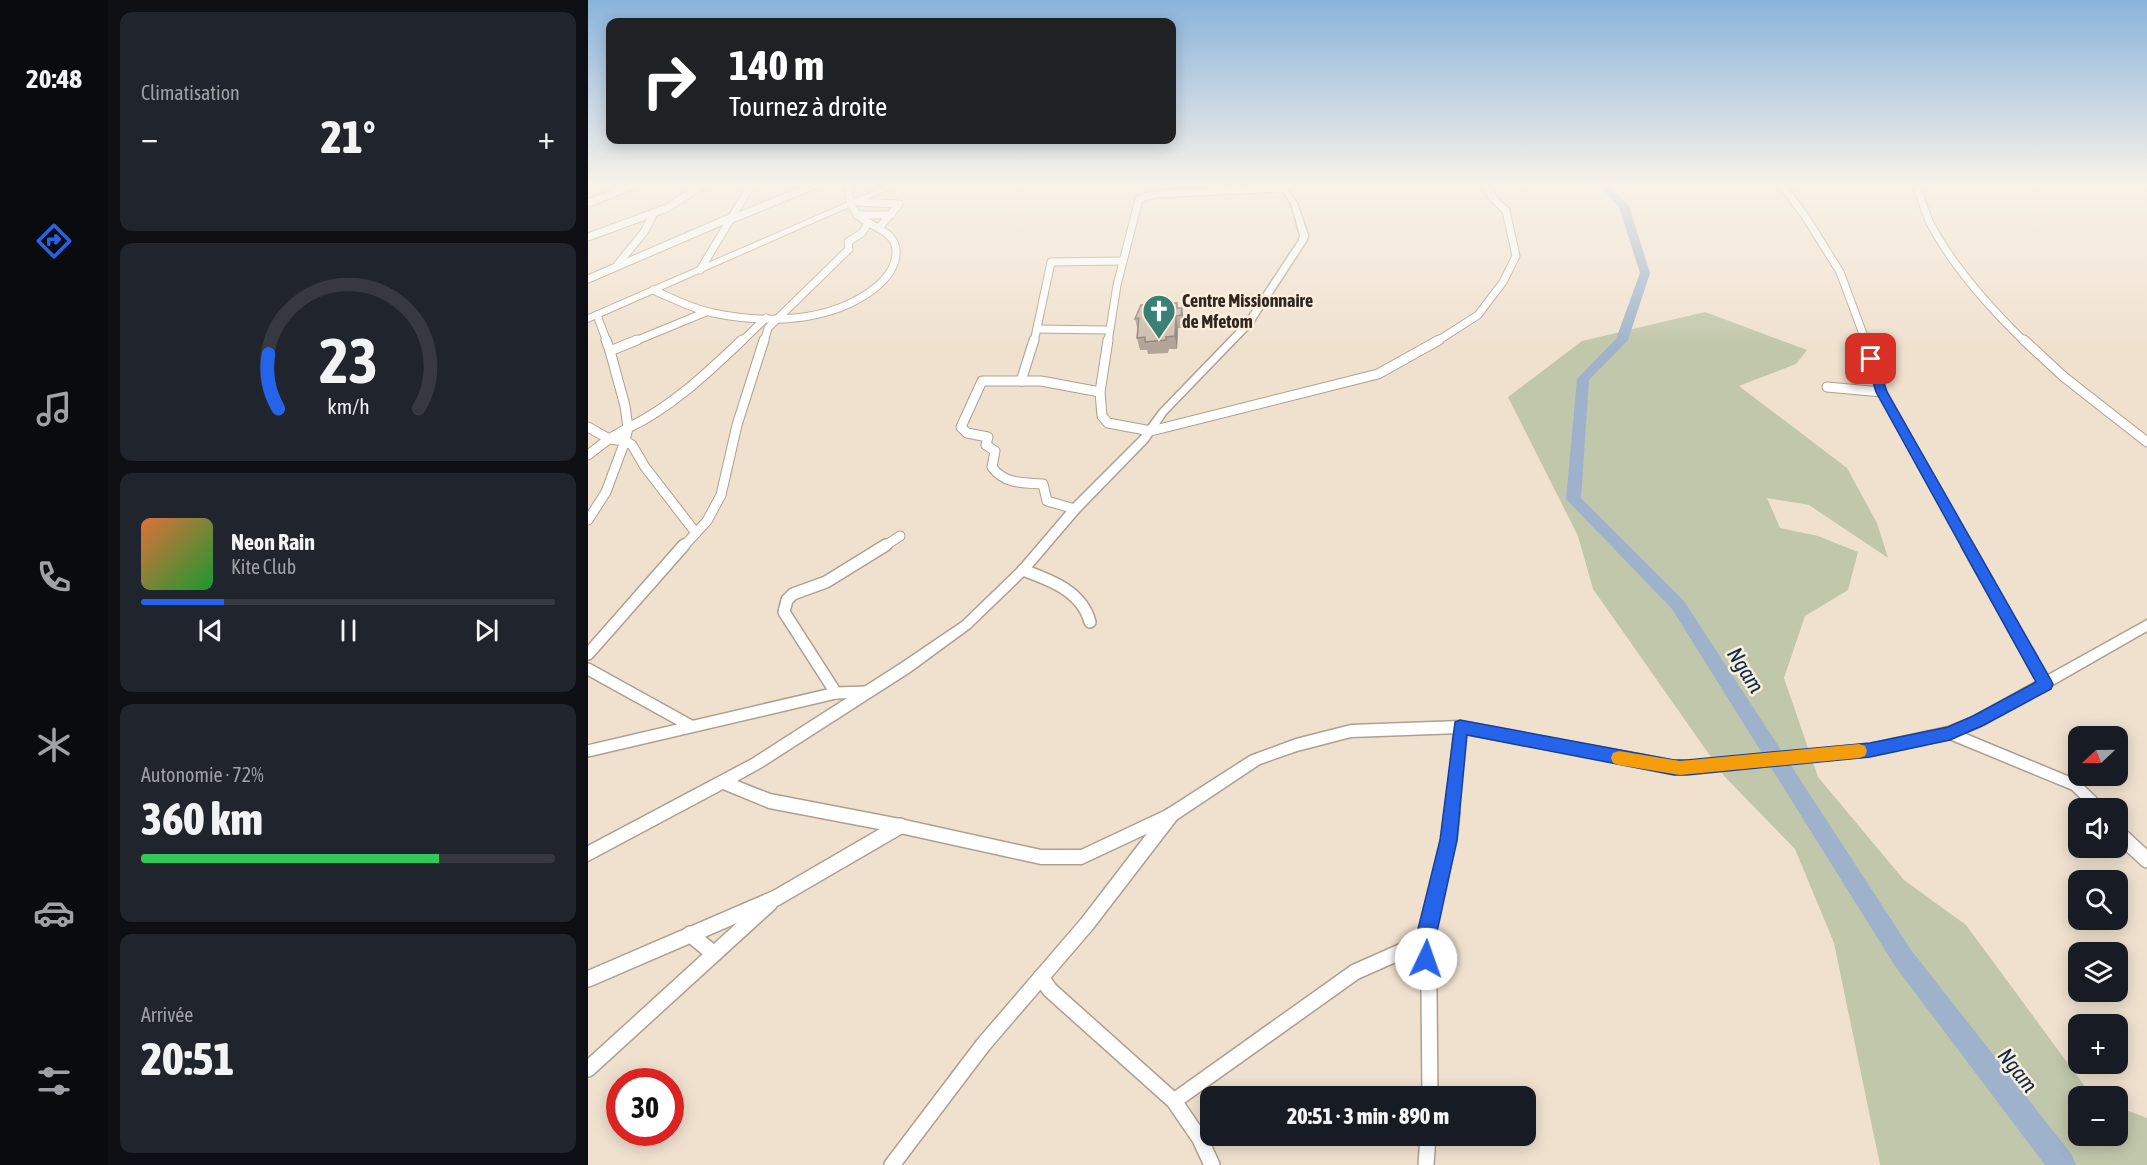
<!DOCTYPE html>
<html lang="fr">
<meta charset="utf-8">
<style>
body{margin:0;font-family:"Asap Condensed",sans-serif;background:#20242c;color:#f1f3f6;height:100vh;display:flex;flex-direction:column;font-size:22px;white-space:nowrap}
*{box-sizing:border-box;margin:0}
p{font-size:20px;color:#9ea1a6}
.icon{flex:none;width:33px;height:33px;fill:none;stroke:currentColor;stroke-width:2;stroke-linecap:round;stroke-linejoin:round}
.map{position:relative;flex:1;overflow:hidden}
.side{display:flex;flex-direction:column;gap:12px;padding:12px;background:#0d0f14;width:480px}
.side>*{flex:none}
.top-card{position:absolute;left:18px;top:18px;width:570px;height:126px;border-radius:12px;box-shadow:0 3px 15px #0003;background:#202124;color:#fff;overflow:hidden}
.needle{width:39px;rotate:248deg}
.buttons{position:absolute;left:1480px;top:726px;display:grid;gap:12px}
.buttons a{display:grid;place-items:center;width:60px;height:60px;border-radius:12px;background:#171b24;box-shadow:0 3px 15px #0003;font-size:30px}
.speed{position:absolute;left:18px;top:1068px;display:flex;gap:12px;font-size:30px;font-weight:700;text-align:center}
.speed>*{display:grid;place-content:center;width:78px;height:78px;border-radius:50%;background:#171b24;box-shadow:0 3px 15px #0003;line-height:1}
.speed .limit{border:9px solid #d22;background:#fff;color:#111}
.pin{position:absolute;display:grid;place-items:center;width:51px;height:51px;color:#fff;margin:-26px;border-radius:12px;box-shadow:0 3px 9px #0006}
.me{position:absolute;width:66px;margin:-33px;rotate:3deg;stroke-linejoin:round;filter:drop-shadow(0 0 4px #0008)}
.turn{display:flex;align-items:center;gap:21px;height:126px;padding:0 24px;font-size:27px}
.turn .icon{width:78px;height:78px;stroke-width:2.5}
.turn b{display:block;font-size:42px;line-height:51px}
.big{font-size:45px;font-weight:800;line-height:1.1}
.side .card{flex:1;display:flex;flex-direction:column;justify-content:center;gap:9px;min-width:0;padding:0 21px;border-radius:12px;background:#20242c}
.side .dial{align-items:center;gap:0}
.dial svg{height:156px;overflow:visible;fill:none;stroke:#363941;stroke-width:7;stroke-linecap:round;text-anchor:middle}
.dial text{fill:#f1f3f6;stroke:none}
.song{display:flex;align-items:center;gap:18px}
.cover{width:72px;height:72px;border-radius:9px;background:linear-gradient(135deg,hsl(20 70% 55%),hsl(130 70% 35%))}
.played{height:6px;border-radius:3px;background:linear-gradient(90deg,#2563eb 20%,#363941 20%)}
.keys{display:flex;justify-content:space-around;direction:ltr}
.heat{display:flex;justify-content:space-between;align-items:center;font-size:33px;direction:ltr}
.charge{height:9px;border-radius:4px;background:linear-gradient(90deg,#34c759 72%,#363941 0)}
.trip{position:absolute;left:612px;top:1086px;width:336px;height:60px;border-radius:12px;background:#171b24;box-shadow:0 3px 15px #0003;font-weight:800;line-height:60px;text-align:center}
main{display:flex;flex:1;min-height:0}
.menu{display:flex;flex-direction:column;width:108px;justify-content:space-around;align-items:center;background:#090b0e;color:#9ea1a6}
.menu .icon{width:42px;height:42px}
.menu .selected{color:#2563eb}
.menu b{font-size:27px;color:#f1f3f6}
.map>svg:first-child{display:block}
</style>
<main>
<nav class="menu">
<b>20:48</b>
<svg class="icon selected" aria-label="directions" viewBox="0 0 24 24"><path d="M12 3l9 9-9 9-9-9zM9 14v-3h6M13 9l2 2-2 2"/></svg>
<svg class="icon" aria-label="music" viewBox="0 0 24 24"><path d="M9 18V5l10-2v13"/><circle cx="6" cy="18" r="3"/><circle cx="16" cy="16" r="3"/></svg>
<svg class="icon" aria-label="phone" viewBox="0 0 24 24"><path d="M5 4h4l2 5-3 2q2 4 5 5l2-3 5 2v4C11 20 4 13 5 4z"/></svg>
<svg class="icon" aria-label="climate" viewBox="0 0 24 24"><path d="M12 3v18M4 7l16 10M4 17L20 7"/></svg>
<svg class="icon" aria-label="car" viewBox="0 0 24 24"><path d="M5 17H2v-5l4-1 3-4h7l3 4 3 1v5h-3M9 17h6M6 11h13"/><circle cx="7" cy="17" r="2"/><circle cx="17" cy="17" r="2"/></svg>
<svg class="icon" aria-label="filters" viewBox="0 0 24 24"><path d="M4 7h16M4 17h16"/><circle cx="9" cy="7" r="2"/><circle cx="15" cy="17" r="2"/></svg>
</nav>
<section class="side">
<div class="card"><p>Climatisation</p>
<div class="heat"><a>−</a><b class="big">21°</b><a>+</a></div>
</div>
<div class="card dial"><svg viewBox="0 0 100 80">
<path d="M14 69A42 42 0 1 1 86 69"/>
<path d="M14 69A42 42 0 0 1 9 41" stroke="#2563eb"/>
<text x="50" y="56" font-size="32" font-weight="700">23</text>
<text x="50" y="72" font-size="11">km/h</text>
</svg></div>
<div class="card">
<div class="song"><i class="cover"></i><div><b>Neon Rain</b><p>Kite Club</p></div></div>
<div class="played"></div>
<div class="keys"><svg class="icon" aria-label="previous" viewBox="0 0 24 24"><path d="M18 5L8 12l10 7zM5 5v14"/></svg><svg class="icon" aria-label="pause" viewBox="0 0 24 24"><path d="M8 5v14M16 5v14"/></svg><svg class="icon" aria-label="next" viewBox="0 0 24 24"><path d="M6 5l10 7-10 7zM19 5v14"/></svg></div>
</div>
<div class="card"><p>Autonomie · 72%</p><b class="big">360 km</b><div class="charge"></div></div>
<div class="card"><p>Arrivée</p><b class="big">20:51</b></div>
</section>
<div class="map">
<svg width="1559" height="1165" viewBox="0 0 1559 1165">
<rect width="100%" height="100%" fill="#f0e1cf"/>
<path fill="#c1c7ab" d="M1117 312 1219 350 1208 364 1151 386 1259 468 1289 523 1300 558 1221 505 1179 498 1192 528 1230 536 1270 552 1260 590 1217 616 1196 678 1230 777 1316 880 1378 925 1504 1096H1491V1136H1530V1107L1559 1118V1165H1292L1246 943 1207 849 1137 777 1005 589 990 536 920 397 994 341Z"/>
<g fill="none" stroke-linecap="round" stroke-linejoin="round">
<path fill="#9eb3cb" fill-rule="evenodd" d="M1010 184H1020L1041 206 1062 273 1040 340 1001 380 993 498 1096 601 1323 950 1484 1155 1488 1165H1457L1307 966 1084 609 978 499 989 379 1028 339 1052 273 1031 207Z"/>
<g stroke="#aea08f" stroke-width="9">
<g id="minor-far3">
<path d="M1193 184 1217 216 1252 272 1278 342"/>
<path d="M1327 184C1333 196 1336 210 1342 223 1365 267 1401 307 1437 342"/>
<path d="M268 202 311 204 291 228"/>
<path d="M0 203 49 184"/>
<path d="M269 215H303"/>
<path d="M144 219 229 184"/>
<path d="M0 237 79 208 116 184"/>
<path d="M30 264 56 232 66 213"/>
<path d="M112 270 164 184"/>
<path d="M0 279 144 217"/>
<path d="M65 290C84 298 104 309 125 313 178 324 243 323 287 288 297 280 307 268 308 254 310 228 277 228 266 210 261 203 261 193 260 184"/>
<path d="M9 315 19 342"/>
<path d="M449 329 520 330"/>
<path d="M45 342 118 312"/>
<path d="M153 342 178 318"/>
<path d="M176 342 180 328 261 249 260 242 274 233 280 223"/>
<path d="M446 342 463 262 535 261"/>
<path d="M520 342 529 285 551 199 567 194 694 188"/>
<path d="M848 342 890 315 915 282 928 256 918 211 905 198 896 184"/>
</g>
</g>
<g stroke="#aea08f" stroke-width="11">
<g id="minor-far2">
<path d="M18 340 22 351 49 340"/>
<path d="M520 340 512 392 514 416 520 423 563 431 790 374 851 340"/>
<path d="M1278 340 1294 392 1380 547"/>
<path d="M1436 340 1476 377 1559 442"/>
<path d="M433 381 446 340"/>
<path d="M1239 387 1294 392"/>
<path d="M0 427 21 439 0 455"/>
<path d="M487 509 459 501 455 484C436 483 416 484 404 467L407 451 398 445 400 437 379 433 373 427 394 381H453L512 392"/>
<path d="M0 520 18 492 37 441 21 439 40 428 37 406 22 351"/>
<path d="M108 533 57 467 44 445 37 441 40 428C84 407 119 373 154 340"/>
<path d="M95 547 119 521 133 495 149 425 176 340"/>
<path d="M295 547 312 536"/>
</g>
</g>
<g stroke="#aea08f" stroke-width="14">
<g id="minor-far1">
<path d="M1379 545 1457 684"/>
<path d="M435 570C462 580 494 591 502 622"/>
<path d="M0 654 96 545"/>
<path d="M0 669 103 726"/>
<path d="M248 693 196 612 199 600 205 594 238 582 298 545"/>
<path d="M1361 733 1487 785 1511 808"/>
<path d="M0 751 248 693 279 692"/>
<path d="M863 815 872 727"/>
</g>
</g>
<g stroke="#aea08f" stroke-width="18">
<g id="minor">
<path d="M1530 833 1559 860"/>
<path d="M102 934 126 954"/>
<path d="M453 977 462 990 586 1101 612 1139 624 1165"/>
<path d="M0 979 188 898 312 826"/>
<path d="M0 1069 182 903"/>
<path d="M842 1096 841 993 837 941 861 840 864 813"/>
<path d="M586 1101 767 972 837 941"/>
<path d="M304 1165 395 1045 499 924 582 816"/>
<path d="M838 1165 840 1136"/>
</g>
</g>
<g stroke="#aea08f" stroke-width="3">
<path id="tertiary" d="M689 184H695L709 203 720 235 719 240 663 326 578 414 560 441 491 512 439 573 382 628 322 672 174 767 149 781 182 794 312 819 453 850H493L578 810 662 756 708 739 763 725 872 721 1092 762 1282 744 1360 727 1383 718 1559 620V631L1393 726 1361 739 1282 756 1092 774 872 733 763 737 709 751 672 764 588 820 494 864H453L312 833 181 808 135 789 0 861V846L164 759 312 664 374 622 431 567 483 506 552 437 572 410 657 322 711 240 712 235 703 203Z"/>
</g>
<g stroke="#aea08f" stroke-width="2">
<path id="secondary" d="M302 184H313L0 322V315Z"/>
</g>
<use href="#minor-far3" stroke="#fff" stroke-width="7"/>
<use href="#minor-far2" stroke="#fff" stroke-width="9"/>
<use href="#minor-far1" stroke="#fff" stroke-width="11"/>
<use href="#minor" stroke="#fff" stroke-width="15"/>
<use href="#tertiary" fill="#fff" fill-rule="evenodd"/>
<use href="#secondary" fill="#fff" fill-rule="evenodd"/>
</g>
<path fill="#b1a395" d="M594 308 596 321V328H590L589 349H581L580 353 560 354 559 350H552L549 338 550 331 547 319Z"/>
<g fill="#908479">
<path d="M594 308 596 321V328L593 315Z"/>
<path d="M588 316 590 328 589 349 587 336Z"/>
</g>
<path fill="#cebdad" stroke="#908479" stroke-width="1.5" d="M589 303V308H594L593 315 588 316 587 336 578 337V340L557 342V337L549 338 551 318 547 319 553 305Z"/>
<linearGradient id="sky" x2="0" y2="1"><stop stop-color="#8ab4dc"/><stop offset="0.53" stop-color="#f8f2e9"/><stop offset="1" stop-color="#f8f2e9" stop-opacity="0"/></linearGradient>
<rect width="1559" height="347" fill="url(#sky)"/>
<path fill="#2563eb" stroke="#184099" stroke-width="1.5" d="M1283 356 1288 359 1299 392 1463 680 1465 684 1463 689 1396 725 1362 740 1282 757 1099 775H1086L879 735 869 840 847 941 848 959 845 965 838 968 832 965 827 941 852 840 867 722 872 720 1086 760H1099L1282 743 1360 727 1385 716 1448 682 1288 392 1278 359Z"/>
<path fill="#f59e0b" d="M1271 744 1277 746 1279 751 1277 756 1271 758 1092 775 1031 765 1025 763 1023 758 1025 753 1031 751 1092 761Z"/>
<defs>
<g id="church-pin" transform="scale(1.725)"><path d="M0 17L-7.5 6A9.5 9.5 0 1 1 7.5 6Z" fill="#3a8076" stroke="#fdeedc"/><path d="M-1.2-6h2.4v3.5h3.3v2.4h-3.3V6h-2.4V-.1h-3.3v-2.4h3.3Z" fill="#fff"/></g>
</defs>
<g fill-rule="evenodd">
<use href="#church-pin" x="571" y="311"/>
</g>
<g text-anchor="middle" stroke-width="5" stroke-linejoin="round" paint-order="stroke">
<g font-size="18" font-weight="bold" fill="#2e2821" stroke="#fdeedc" text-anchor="start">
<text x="594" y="307">Centre Missionnaire<tspan x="594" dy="21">de Mfetom</tspan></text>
</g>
<g font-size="22" font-style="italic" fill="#0a2a4b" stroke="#fdeedc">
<text transform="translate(1158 670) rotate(58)" y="8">Ngam</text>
<text transform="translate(1430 1070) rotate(52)" y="8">Ngam</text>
</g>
</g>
</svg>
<div class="buttons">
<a><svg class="needle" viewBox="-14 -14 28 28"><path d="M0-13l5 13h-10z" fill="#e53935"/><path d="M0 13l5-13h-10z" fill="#9ea1a6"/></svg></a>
<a><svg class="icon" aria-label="sound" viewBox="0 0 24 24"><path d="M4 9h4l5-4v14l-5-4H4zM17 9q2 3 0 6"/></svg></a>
<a><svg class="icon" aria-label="search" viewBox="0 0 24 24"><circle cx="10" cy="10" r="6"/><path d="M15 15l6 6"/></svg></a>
<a><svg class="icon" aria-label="layers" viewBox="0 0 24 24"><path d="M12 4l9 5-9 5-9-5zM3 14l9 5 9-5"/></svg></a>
<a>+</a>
<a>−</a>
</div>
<div class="speed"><div class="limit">30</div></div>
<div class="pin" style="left:1283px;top:359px;background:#d93025"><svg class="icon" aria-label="arrive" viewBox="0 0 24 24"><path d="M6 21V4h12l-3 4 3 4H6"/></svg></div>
<svg class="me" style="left:838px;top:959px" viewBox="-20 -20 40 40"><circle r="19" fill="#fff"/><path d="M0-13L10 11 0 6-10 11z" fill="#2563eb"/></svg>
<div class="trip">20:51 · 3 min · 890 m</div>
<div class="top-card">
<div class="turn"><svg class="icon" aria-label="right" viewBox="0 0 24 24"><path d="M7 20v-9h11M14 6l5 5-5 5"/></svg><div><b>140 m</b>Tournez à droite</div></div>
</div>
</div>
</main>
